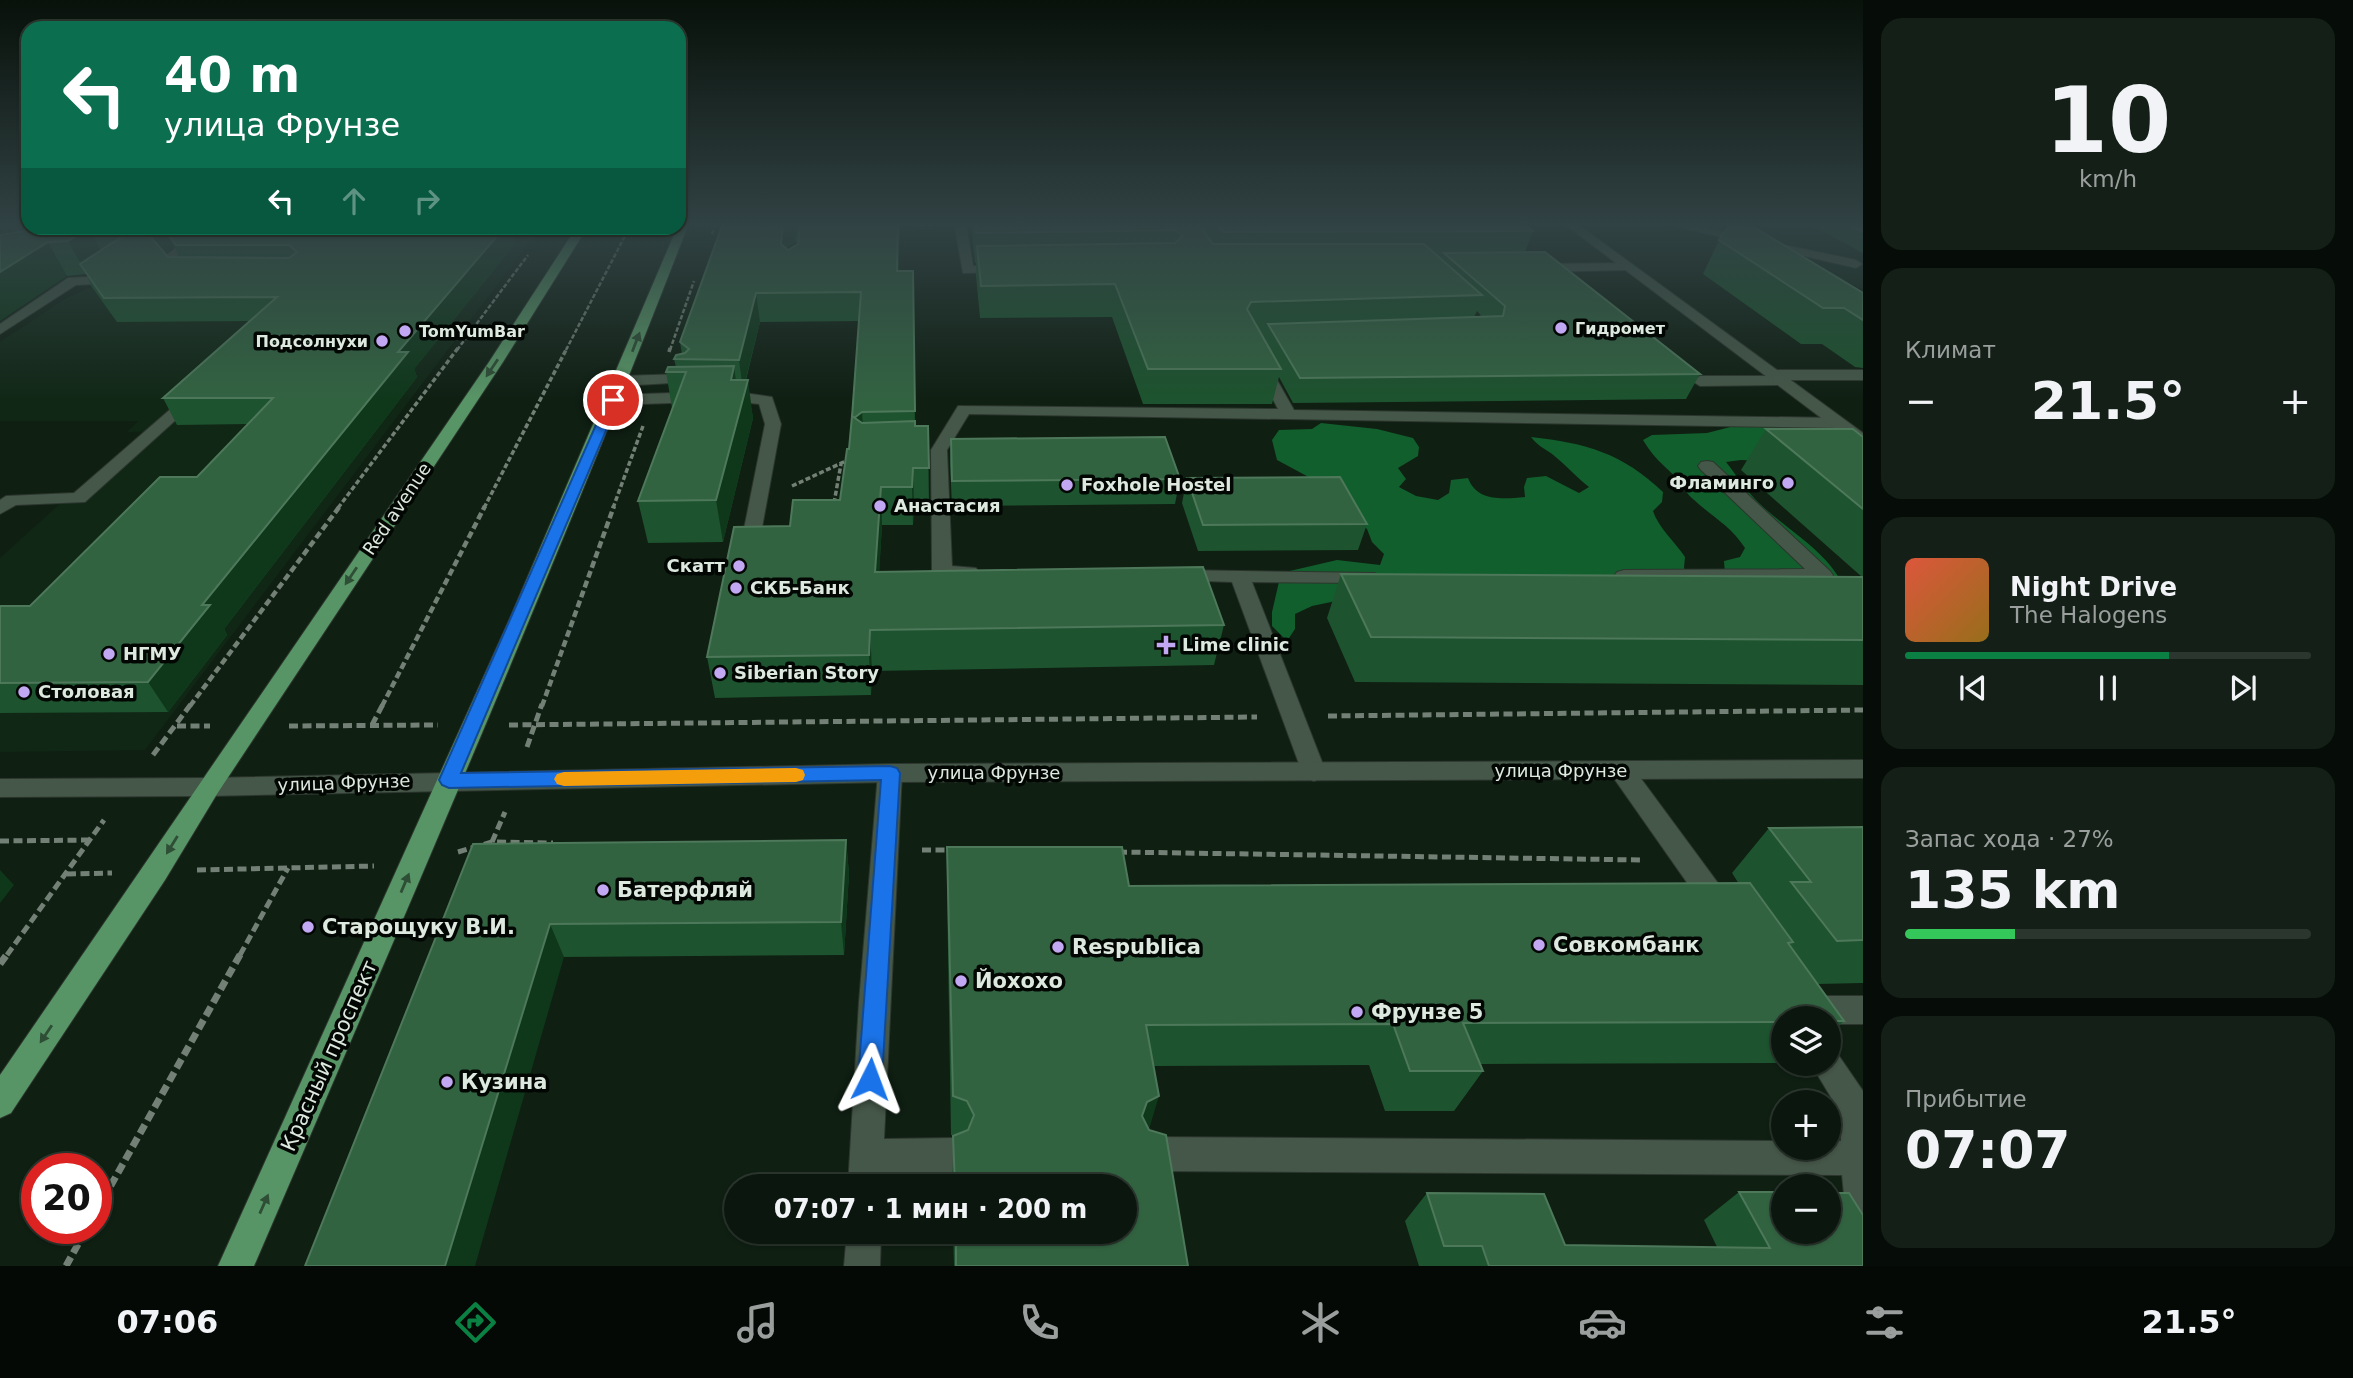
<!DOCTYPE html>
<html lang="ru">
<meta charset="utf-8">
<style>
body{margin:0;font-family:"DejaVu Sans",sans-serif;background:#142017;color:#f1f3f6;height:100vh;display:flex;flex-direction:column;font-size:26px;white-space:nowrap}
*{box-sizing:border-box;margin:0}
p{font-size:23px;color:#9a9f9e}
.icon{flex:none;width:38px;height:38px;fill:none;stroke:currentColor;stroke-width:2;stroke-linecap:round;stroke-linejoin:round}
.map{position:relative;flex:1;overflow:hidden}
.side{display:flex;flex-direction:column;gap:18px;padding:18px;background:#060d08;width:490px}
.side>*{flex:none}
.guide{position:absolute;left:21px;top:21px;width:665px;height:214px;border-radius:21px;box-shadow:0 2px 5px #0004,0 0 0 2px #2b362e;background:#0b6e4f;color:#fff;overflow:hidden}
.fabs{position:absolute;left:1771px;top:1006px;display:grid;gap:14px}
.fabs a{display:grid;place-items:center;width:70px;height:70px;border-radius:50%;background:#0b170e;box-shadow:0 2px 5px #0004,0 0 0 2px #2b362e;font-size:35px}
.speed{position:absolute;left:21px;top:1153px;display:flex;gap:14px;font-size:35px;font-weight:700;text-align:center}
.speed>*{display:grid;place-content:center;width:91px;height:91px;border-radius:50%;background:#0b170e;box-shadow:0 2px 5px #0004,0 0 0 2px #2b362e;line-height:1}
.speed .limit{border:10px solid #d22;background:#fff;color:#111}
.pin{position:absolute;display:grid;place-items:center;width:60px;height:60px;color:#fff;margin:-30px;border:4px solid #fff;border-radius:50%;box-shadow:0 2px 7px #0007}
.me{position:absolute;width:77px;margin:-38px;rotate:3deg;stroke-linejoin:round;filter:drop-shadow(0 0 5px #0008)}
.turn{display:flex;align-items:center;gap:24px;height:147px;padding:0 28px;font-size:32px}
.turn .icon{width:91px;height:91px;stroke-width:2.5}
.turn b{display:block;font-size:49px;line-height:60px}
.lanes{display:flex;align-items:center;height:66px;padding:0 28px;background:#0003;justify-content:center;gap:35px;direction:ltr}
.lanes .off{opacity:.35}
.big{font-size:52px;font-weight:700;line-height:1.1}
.side .tile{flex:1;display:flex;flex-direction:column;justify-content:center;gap:10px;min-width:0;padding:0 24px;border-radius:21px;background:#142017}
.side .dial{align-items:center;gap:0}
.dial b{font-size:91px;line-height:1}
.song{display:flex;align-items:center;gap:21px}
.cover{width:84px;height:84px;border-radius:10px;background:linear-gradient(135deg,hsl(10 70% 55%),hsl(40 70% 35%))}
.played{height:7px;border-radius:4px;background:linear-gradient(90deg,#0b8043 65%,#2b362e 65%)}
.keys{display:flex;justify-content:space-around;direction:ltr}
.heat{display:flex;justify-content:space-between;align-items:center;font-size:38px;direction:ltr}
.charge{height:10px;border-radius:5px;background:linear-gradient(90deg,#34c759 27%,#2b362e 0)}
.trip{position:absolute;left:724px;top:1174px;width:413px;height:70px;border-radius:35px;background:#0b170e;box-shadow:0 2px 5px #0004,0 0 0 2px #2b362e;font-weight:700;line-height:70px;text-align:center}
.tab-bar{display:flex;height:112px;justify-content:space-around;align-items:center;background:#040906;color:#9a9f9e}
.tab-bar .icon{width:49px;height:49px}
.tab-bar .on{color:#0b8043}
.tab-bar b{font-size:32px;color:#f1f3f6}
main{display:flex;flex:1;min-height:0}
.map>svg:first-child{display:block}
</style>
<main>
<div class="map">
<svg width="1863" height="1266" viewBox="0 0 1863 1266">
<rect width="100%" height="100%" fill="#0f1f12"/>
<g fill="#112716">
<path d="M1683 223H1863V289L1750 237Z"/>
<path d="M177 228H540L145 750 0 752V558L74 491H96L159 431 127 432 138 421H0V342L65 299 99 283Z"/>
</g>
<g fill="#115f2c">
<path d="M1321 423 1377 429 1413 438 1419 447 1418 456 1398 468 1406 479 1399 487 1416 496 1438 500 1449 493 1451 480 1468 478C1477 502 1503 499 1525 497L1524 487 1527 478 1546 476 1579 493 1589 487C1577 478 1569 468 1558 459 1549 450 1539 448 1531 437 1586 443 1622 453 1663 492L1662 502 1653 511C1658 527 1675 542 1685 557L1684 568 1692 581 1355 597 1312 606 1295 614V629L1287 641 1272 626V612L1281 573 1337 560 1380 565 1384 554 1372 542 1367 529 1355 518 1342 495 1277 460 1272 440 1279 430 1312 429Z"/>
<path d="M1738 425 1776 427 1792 435 1782 462 1741 460 1726 462C1737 476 1747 492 1760 504 1786 529 1833 555 1844 589L1725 574 1724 561 1740 557 1745 548C1730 525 1712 517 1693 499 1685 493 1683 484 1676 477 1662 464 1654 458 1643 440L1652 435 1707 433Z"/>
</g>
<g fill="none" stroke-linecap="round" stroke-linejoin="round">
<g stroke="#2c362e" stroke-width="2">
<g id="lane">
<path d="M954 223H966L973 266 1005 265 1011 269 1009 272 963 273Z"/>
<path d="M1661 223H1682L1856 260 1862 264 1856 268Z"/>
<path d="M200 228H213L176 258 186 270 194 274 188 278 179 277 163 258Z"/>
<path d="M113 261 119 265 117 268 95 284 76 285 0 334V324L68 278 87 277Z"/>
<path d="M1628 263 1634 267 1632 270 1536 272 1530 268 1536 264Z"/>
<path d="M1261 360 1268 364 1294 410 1839 418 1847 423 1839 428 969 414 947 450 952 566 976 568 979 572 976 576C963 579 948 579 935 576L932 572 931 450 958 406 1278 409 1254 364Z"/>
<path d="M1774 370H1863V380H1788L1781 385 1700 386 1692 381 1700 376H1767Z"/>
<path d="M683 374 688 376 691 379 688 382 621 386 613 381 621 376Z"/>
<path d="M194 391 202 396 199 399 85 502 16 505 0 514V500L6 496 74 493 189 393Z"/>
<path d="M730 391 772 397 781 424 759 544 750 550 741 544 765 424 759 404 730 401 613 405 605 400 613 395Z"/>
<path d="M1707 461 1713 462 1830 571 1833 575 1830 579 1617 580 1614 576 1617 572 1624 570 1805 569 1701 470 1698 466 1701 462Z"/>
<path d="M1180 570 1375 573 1378 577 1375 581 1368 583 1252 582 1326 772 1323 778 1314 781 1305 778 1302 772 1232 582 1173 580 1170 576 1173 572Z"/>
<path d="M1622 762 1631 765 1729 898 1733 906 1729 914 1719 918 1709 914 1613 777 1610 771 1613 765Z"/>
<path d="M890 764 899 767 902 773 884 1139 952 1138 964 1143 969 1155 964 1167 952 1172H882V1186H848L859 1002 878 773 881 767Z"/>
<path d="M1809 996H1863V1024H1829V1018H1798L1794 1010 1798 1000Z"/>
<path d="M1829 1050 1837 1053 1863 1091V1232L1851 1227 1846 1215 1842 1175 1150 1171 1138 1166 1133 1154 1138 1142 1150 1137 1783 1141V1148H1829V1141H1841V1114L1811 1064H1829Z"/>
<path d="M847 1232H881L880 1266H844Z"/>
</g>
</g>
<g stroke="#2c362e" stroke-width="2">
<g id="secondary">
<path d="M1563 223H1576L1863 433V446L1857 445Z"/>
<path d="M1863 760V778L890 782 208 796 0 797V779L208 778 890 764Z"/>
</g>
</g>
<g stroke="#2c362e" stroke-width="2">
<g id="primary">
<path d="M679 223H689C553 574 403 920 254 1266H218L511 616Z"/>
<path d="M576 228H587L503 362 217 794 165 880 11 1113 0 1118V1075L489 362Z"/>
</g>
</g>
<g stroke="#738075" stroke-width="2.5" stroke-dasharray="4.5 2" stroke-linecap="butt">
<path d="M895 224 932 225"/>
<path d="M712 234 716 223"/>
<path d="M457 350 528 255"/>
<path d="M566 350 629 228"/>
<path d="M670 350 694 281"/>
</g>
<g stroke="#738075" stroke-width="3.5" stroke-dasharray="5 2.5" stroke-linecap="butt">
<path d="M669 352 670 348"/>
<path d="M792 486 848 460"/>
<path d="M834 503 841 464"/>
<path d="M338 508 458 348"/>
<path d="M484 508 567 348"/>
<path d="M613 508 643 426"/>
</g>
<g stroke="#738075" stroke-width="4.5" stroke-dasharray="7 3.5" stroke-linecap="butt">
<path d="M190 706 340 506"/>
<path d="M382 706 485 506"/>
<path d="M542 706 614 506"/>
</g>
<g stroke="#738075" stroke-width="5" stroke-dasharray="9 4.5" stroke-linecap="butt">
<path d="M1328 716 1863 710"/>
<path d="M372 725 383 704"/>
<path d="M509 725 1257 717"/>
<path d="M177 726H210"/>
<path d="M289 726 438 725"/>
<path d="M527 747 542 704"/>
<path d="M153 755 191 704"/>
<path d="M0 841 89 840"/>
<path d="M492 842 505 812"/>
<path d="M922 850H952"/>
<path d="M458 852 492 842 553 843"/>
<path d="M1118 852 1641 860"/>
<path d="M197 870 374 866"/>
<path d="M67 874 112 873"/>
<path d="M7 955 104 820"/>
<path d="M240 955 288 868"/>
</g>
<g stroke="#738075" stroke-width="7" stroke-dasharray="10 5" stroke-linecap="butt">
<path d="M0 964 8 953"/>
<path d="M96 1212 241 953"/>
<path d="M66 1266 87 1228"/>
</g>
<use href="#lane" fill="#455748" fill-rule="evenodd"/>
<use href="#secondary" fill="#455748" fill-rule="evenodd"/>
<use href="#primary" fill="#589566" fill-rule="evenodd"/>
</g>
<g fill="#1d532e" fill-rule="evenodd">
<path d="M723 223H900L898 271H913L915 426H928L929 506H914L913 525H882L879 572 1224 625 1214 665 872 671 871 695 715 698 707 657 790 526 840 500 849 449 859 321 760 322 746 380 753 418 723 542 648 543 638 501 672 408 666 372 676 367 674 359 682 354 680 342ZM795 242 798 244 788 250 786 248Z"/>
<path d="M971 223H1524L1533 231 1525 252 1700 374 1686 399 1293 403 1279 377 1272 404H1143L1112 317 980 318 976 276V263H975ZM1477 311 1482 317H1474Z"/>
<path d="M1809 223H1863V253L1809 224Z"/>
<path d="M28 228H177L178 229 201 233H216L214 228H510L514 245 414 369 417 377 224 629 227 635 168 712 0 713V606H30L197 477 248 424 177 425 163 398 249 321 117 322 92 287 86 274 67 276ZM174 246 179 257H168L165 254Z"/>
<path d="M1719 240 1863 293V368L1855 367 1822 344H1801L1703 274Z"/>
<path d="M1766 429 1863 437V685L1355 682 1327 618 1341 574 1862 577 1741 470Z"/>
<path d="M951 439 1180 479 1175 504 952 506 950 463Z"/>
<path d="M1187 478 1367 524 1358 550 1198 551 1182 503Z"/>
<path d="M1863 827V983L1817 984 1844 1021 1829 1035V1018H1783V1063L1481 1064 1483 1071 1454 1111H1385L1369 1065 1154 1066 1149 1129 1188 1266H954L953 1232H1125V1186H952L954 1136 951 1135 947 891V847L1129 886 1739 884 1732 873 1769 828Z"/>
<path d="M846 840 849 874 844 955 564 957 473 844Z"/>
<path d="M1739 1192 1863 1266H1419L1405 1221 1427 1193 1565 1245 1717 1247 1704 1220Z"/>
</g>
<g fill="#0f381b">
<path d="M0 223H28V228H47L55 241 48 242 67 276 0 321Z"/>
<path d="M783 223H794L795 242 785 248 781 244Z"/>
<path d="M898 223H900L898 299 897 271Z"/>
<path d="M89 228 106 261 82 266 68 241Z"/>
<path d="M115 228H155L125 247Z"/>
<path d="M159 228H177L183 239 169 236 174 246 160 258 149 235Z"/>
<path d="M185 228H199L204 239 186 233Z"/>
<path d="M504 228H510L514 245 414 369 417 377 224 629 227 635 168 712 148 682 202 605 398 352Z"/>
<path d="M756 293 760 322 743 390 739 360Z"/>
<path d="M734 366 739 405 731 380Z"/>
<path d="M748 380 753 418 723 542 716 500Z"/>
<path d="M862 412 864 444 852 419Z"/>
<path d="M913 468 914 506 913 525 912 487Z"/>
<path d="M881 487 882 525 877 612 875 572Z"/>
<path d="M870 630 872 671 871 695 869 655Z"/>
<path d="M846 840 849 874 844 955 841 922Z"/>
<path d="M0 870 14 885 0 903Z"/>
<path d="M550 924 564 957 475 1266H445Z"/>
<path d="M1159 1096 1147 1136 1142 1116 1147 1102Z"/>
</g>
<g fill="#326341" stroke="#4d785a" stroke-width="2">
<path d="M723 223H783L781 244 788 250 798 244 800 223H898L897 271H913L915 411 862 412 854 418 852 417 861 292 756 293 739 360 674 359 676 355 685 353 689 349 680 342Z"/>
<path d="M975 223H1198L1213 244H1424L1482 295 1251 302 1247 309 1281 369H1148L1115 284 981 286 977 246 1175 243 1183 236 1175 230 976 233Z"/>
<path d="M1216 223H1524L1533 231 1223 232Z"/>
<path d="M1731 223H1747L1863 293V320L1844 308H1823L1719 240Z"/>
<path d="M1845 223H1863V232Z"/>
<path d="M41 228H89L68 241 48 242 0 272V235Z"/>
<path d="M135 228H159L149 235 168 257 289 258 297 252 289 245H176L169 236 180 228H185L186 233H220L223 231V228H504L398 352H408L202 605H210L148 682 0 683V606H30L160 477H197L273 398H163L277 297 104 298 80 264Z"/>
<path d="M1545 252 1700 374 1300 378 1268 324 1503 316 1505 306 1444 253Z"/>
<path d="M734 366 731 380H748L716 500 638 501 686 372H666L668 367Z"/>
<path d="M852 416 862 423 915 421V426H928L929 468H913L912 487H881L875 572 1203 567 1224 625 870 630 869 655 707 657 734 527 790 526 793 500H840L847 449H849Z"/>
<path d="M1766 429H1853L1863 437V509Z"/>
<path d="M1165 437 1180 479 952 481 951 439Z"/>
<path d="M1340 477 1367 524 1203 525 1187 478Z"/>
<path d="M1341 574 1863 577V640L1371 637Z"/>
<path d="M1863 827V940L1837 941 1791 882H1811L1769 828Z"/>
<path d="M846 840 841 922 550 924 445 1266H305L473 844Z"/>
<path d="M947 847H1122L1129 886 1750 883 1793 942 1788 943 1844 1021H1829V1018H1783V1022L1463 1023 1483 1071H1410L1393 1024 1146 1025 1159 1096 1147 1102 1142 1116 1149 1130 1166 1135 1188 1266H956V1232H1125V1186H955L953 1136 968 1130 974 1115 967 1101 953 1096Z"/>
<path d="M1739 1192H1783V1232H1829V1193H1849L1863 1215V1266H1489L1482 1246H1444L1427 1193 1544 1194 1565 1245 1770 1248Z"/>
</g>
<defs><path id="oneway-solid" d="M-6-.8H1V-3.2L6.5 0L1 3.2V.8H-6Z" transform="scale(1.75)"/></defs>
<g fill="#2e4e35">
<use href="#oneway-solid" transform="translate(636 342) rotate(-69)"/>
<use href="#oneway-solid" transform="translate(492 368) rotate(124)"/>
<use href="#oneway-solid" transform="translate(351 576) rotate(124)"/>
<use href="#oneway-solid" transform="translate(172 845) rotate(122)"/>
<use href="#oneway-solid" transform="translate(405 883) rotate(-67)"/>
<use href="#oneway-solid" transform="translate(46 1034) rotate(124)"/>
<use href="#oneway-solid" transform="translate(264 1204) rotate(-66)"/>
</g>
<linearGradient id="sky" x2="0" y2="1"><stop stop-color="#08110a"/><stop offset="0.56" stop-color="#314244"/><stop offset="1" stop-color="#314244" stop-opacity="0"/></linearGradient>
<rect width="1863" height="400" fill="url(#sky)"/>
<path fill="#1a73e8" stroke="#114b97" stroke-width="2" d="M613 396 619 400 461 773 890 766 897 768 900 773 882 1079 878 1087 870 1091 862 1087 858 1079 881 780 449 788 442 785 439 780 607 400Z"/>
<path fill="#f59e0b" d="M796 768 803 770 805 775 803 780 796 782 564 786 557 784 554 779 557 774 564 772Z"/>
<g fill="#c2a8f3" stroke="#030704" stroke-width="2.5">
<circle cx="1561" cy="328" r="7"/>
<circle cx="405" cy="331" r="7"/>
<circle cx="382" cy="341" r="7"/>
<circle cx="1788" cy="483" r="7"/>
<circle cx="1067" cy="485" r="7"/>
<circle cx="880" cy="506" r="7"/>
<circle cx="739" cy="566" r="7"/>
<circle cx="736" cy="588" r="7"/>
<path d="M1162.5 634.5h7v7h7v7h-7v7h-7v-7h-7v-7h7z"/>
<circle cx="109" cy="654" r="7"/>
<circle cx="720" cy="673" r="7"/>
<circle cx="24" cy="692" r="7"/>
<circle cx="603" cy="890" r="7"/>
<circle cx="308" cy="927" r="7"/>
<circle cx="1539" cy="945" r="7"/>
<circle cx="1058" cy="947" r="7"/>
<circle cx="961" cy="981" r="7"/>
<circle cx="1357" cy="1012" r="7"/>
<circle cx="447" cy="1082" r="7"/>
</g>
<g text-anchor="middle" stroke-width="7" stroke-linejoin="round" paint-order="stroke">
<g font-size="16" font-weight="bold" fill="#dde8df" stroke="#030704" text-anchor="start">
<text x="1575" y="334">Гидромет</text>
<text x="419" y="337">TomYumBar</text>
<text x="368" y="347" text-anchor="end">Подсолнухи</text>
</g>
<g font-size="18" font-weight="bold" fill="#dde8df" stroke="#030704" text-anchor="start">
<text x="1774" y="489" text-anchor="end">Фламинго</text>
<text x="1081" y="491">Foxhole Hostel</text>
<text x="894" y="512">Анастасия</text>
<text x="725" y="572" text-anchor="end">Скатт</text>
<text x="750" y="594">СКБ-Банк</text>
<text x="1182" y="651">Lime clinic</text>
<text x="123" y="660">НГМУ</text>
<text x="734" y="679">Siberian Story</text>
<text x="38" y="698">Столовая</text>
</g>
<g font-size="18" fill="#dde8df" stroke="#030704">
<text transform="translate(397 509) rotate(-56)" y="6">Red avenue</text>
<text x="1561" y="777">улица Фрунзе</text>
<text x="994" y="779">улица Фрунзе</text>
<text transform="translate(344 783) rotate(-2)" y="6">улица Фрунзе</text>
</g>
<g font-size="21" font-weight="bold" fill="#dde8df" stroke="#030704" text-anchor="start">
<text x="617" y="897">Батерфляй</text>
<text x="322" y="934">Старощуку В.И.</text>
<text x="1553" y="952">Совкомбанк</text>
<text x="1072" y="954">Respublica</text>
<text x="975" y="988">Йохохо</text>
<text x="1371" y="1019">Фрунзе 5</text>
<text x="461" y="1089">Кузина</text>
</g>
<g font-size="21" fill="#dde8df" stroke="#030704">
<text transform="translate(329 1056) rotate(-66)" y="7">Красный проспект</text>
</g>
</g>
</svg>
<div class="fabs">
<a><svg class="icon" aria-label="layers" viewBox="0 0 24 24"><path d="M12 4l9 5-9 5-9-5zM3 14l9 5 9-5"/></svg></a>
<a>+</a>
<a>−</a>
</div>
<div class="speed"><div class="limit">20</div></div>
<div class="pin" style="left:613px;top:400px;background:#d93025"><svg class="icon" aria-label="arrive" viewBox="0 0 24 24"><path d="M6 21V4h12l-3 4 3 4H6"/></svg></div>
<svg class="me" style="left:870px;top:1079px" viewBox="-20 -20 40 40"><path d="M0-17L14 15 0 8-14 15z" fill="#1a73e8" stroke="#fff" stroke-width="4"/></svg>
<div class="trip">07:07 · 1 мин · 200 m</div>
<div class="guide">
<div class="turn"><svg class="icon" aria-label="left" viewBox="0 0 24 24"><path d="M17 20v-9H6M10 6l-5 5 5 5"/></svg><div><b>40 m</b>улица Фрунзе</div></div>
<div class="lanes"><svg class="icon" aria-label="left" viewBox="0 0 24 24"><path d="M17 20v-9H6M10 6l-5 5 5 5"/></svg><svg class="icon off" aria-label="ahead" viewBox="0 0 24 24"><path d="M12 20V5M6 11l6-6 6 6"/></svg><svg class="icon off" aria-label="right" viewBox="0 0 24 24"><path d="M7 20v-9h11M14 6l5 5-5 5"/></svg></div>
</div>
</div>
<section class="side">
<div class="tile dial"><b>10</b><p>km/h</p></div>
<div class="tile"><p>Климат</p>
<div class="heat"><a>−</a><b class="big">21.5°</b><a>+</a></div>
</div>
<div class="tile">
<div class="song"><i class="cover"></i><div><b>Night Drive</b><p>The Halogens</p></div></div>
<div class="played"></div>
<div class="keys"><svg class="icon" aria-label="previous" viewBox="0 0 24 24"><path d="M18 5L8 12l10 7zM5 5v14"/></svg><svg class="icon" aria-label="pause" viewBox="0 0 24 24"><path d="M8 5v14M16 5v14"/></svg><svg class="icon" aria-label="next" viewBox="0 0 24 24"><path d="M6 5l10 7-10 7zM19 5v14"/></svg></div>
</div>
<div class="tile"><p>Запас хода · 27%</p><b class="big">135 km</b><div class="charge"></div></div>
<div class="tile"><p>Прибытие</p><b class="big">07:07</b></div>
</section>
</main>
<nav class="tab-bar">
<b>07:06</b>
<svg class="icon on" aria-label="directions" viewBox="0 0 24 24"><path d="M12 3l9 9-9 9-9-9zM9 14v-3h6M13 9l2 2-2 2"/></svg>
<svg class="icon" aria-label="music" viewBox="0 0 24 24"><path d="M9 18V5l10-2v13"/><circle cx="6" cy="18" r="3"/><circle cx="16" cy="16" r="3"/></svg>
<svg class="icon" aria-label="phone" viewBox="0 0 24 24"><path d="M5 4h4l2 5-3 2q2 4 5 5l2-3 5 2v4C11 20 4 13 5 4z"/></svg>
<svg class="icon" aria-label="climate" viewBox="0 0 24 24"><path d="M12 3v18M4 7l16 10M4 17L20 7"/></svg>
<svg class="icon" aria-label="car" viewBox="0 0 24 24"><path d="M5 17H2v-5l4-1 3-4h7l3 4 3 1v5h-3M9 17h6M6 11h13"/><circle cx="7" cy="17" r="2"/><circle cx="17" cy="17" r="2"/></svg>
<svg class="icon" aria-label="filters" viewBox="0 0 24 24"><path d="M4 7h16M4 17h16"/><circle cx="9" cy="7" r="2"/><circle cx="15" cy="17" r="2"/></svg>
<b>21.5°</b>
</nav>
